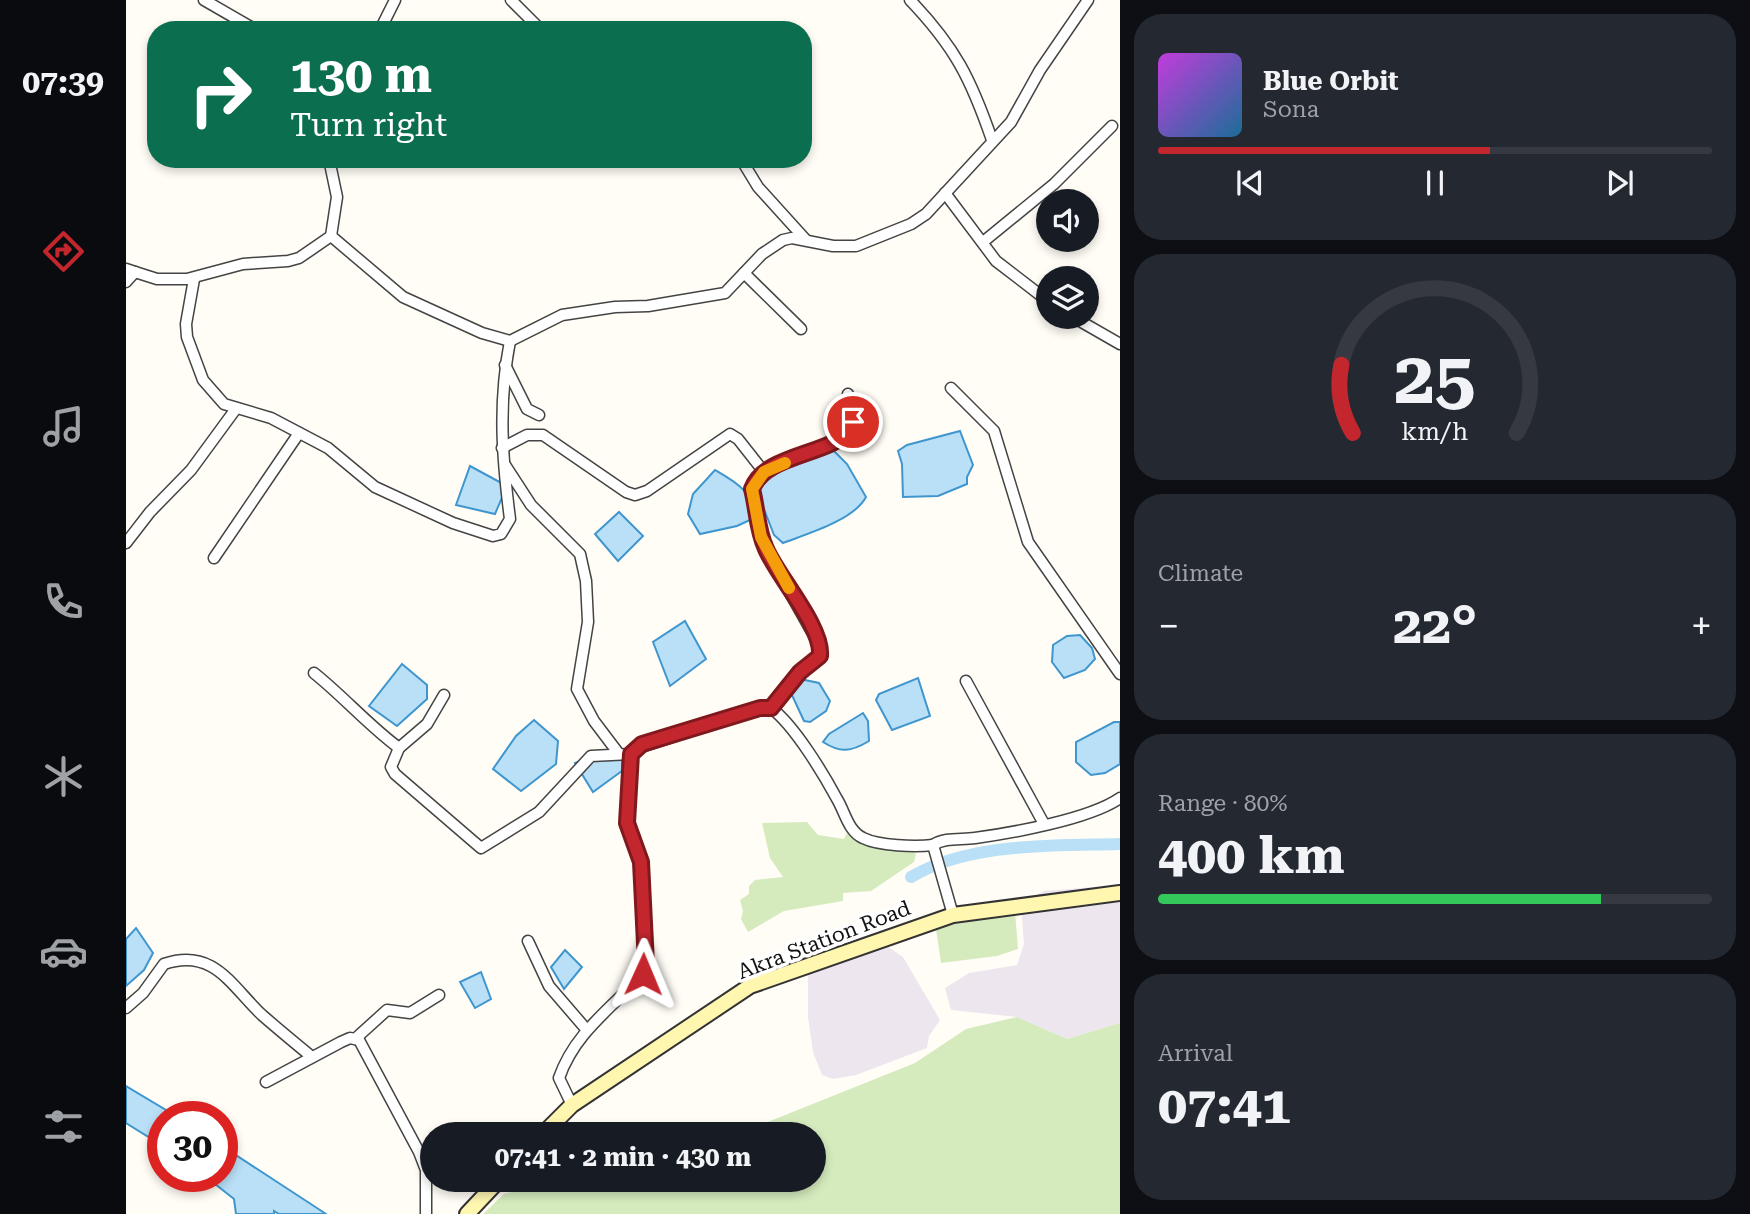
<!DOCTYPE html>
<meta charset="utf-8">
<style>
body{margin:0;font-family:"Roboto Serif",serif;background:#242831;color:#f1f3f6;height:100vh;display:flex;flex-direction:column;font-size:26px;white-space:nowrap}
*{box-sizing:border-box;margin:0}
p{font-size:23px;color:#9ea1a6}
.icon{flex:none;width:38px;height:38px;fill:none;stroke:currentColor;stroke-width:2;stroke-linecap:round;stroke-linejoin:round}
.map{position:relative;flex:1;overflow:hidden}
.sheet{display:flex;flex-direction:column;gap:14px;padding:14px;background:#0d0f14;width:630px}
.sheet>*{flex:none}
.top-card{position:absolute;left:21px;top:21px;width:665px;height:147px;border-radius:28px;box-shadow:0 4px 10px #0003;background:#0b6e4f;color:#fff;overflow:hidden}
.controls{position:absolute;left:910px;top:189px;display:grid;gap:14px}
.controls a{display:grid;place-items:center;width:63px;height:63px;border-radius:50%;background:#171b24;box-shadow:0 4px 10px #0003;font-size:35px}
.speed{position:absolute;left:21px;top:1101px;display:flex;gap:14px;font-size:35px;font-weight:700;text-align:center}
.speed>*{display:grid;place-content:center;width:91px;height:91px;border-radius:50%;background:#171b24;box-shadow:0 4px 10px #0003;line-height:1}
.speed .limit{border:10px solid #d22;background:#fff;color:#111}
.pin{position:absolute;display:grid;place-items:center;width:60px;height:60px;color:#fff;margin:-30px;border:4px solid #fff;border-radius:50%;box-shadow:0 2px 7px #0007}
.me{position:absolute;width:77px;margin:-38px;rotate:1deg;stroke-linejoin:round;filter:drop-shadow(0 0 5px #0008)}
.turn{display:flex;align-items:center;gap:24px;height:147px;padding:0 28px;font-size:32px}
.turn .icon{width:91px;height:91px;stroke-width:2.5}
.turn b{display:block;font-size:49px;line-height:60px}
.big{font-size:52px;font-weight:700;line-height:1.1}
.sheet .tile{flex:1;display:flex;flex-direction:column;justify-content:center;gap:10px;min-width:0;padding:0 24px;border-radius:28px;background:#242831}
.sheet .dial{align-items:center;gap:0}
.dial svg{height:182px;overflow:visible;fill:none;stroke:#363941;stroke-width:7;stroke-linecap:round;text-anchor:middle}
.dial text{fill:#f1f3f6;stroke:none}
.song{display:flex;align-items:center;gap:21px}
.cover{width:84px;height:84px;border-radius:10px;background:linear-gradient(135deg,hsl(290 70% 55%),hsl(200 70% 35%))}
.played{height:7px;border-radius:4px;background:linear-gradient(90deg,#c4262e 60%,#363941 60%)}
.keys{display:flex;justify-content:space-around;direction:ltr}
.heat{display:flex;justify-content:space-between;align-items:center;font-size:38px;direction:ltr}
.charge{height:10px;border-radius:5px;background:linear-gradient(90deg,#34c759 80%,#363941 0)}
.trip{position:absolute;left:294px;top:1122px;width:406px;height:70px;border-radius:35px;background:#171b24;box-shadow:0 4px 10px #0003;font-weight:700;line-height:70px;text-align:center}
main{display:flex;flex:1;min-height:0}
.tabs{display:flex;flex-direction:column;width:126px;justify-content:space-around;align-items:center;background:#090b0e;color:#9ea1a6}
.tabs .icon{width:49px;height:49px}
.tabs .active{color:#c4262e}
.tabs b{font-size:32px;color:#f1f3f6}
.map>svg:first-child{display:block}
</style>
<main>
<nav class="tabs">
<b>07:39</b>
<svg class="icon active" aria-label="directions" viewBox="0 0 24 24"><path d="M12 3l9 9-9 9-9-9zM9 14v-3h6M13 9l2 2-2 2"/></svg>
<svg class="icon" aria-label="music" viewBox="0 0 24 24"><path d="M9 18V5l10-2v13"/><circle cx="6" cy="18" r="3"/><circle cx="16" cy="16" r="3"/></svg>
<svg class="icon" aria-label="phone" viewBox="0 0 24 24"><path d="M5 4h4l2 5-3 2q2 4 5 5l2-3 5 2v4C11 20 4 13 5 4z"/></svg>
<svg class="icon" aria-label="climate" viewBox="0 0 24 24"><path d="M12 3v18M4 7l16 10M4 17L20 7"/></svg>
<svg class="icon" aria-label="car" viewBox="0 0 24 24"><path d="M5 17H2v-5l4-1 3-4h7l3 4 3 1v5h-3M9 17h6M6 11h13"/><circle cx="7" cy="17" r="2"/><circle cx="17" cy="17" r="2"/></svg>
<svg class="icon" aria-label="filters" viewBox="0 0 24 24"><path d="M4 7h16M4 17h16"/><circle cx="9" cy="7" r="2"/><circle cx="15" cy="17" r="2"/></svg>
</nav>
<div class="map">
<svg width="994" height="1214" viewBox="0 0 994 1214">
<rect width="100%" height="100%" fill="#fffdf5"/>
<g fill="#eee6ef">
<path d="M994 885V1023L941 1039 891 1017 825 1010 819 988 843 973 891 965 898 944 895 903 918 891Z"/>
<path d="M755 942 777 957 814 1020 803 1036 801 1048 730 1075 707 1079 696 1075 687 1052 682 1017V968Z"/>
</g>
<g fill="#d5ebbd">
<path d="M681 822 692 835 718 839 721 833 727 832 739 845 782 849 790 854 788 862 745 891 717 893V901L658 911 622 932 615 919 617 911 614 900 623 894V886L629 880 657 877 644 858 636 823Z"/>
<path d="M888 899 892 949 871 956 815 963 810 929 811 913Z"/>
<path d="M891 1017 941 1039 994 1023V1214H357L378 1194 429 1180H688V1134H612L789 1063 840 1029Z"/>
</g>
<g fill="#b9e0f7" stroke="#3f96cf" stroke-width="2">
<path d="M834 431 847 465 841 477V484L812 496 777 497 776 464 772 451 781 445Z"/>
<path d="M695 449 707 450 721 464 740 497C728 520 681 534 657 543L648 535 629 486 642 472Z"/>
<path d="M344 466 381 486 369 514 330 505Z"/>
<path d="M589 470C608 481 631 493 626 519L611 526 574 534 562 514 567 494Z"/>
<path d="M493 512 517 536 492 561 469 534Z"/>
<path d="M559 621 580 659 544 686 527 642Z"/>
<path d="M954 635 966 648 969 659 959 670 938 678 926 662 927 645 941 636Z"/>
<path d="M276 664 301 685V699L271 726 243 706Z"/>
<path d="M792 678 804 716 766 730 750 700 753 694Z"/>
<path d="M674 679 693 683 704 701 700 711 684 722 678 721 665 693Z"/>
<path d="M737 713 742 721 743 741C725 752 714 753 697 742L703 734Z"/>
<path d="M408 720 432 741 430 764 395 791 367 769 390 736Z"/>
<path d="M988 722H994V764L979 773 965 775 950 762V742Z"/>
<path d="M490 747 500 768 467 792 449 763Z"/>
<path d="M10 928 27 953 18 970 0 986V939Z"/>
<path d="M439 950 456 967 438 989 425 967Z"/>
<path d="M355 972 365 999 349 1008 334 982Z"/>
<path d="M0 1086 50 1116H37V1146L0 1123Z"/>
<path d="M96 1146 194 1210 200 1214H153L148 1211V1214H110L108 1199 79 1176H96Z"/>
</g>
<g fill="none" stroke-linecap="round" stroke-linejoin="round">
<path stroke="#b9e0f7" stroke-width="12" d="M785 877C844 842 927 846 994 844"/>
<g stroke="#444" stroke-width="13">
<g id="minor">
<path d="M78 0 130 30"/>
<path d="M385 0 413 28"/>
<path d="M784 0C829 47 845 79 866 140"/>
<path d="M254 30 269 0"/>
<path d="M615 159 632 187 680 240"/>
<path d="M819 193 870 261 922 301"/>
<path d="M205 236 277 297 356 333 384 341 436 315 489 307 522 306 599 293 636 254 657 240 666 238 707 246H730L785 224 800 214 885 122 914 70 962 0"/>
<path d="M857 242 928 184 986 126"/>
<path d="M0 269 9 272 0 282"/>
<path d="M9 272 31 279H61L117 264 162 261 173 258 205 236 211 197 203 159"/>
<path d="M618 273 675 329"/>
<path d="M68 279 60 324 61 337 77 380 98 404 145 418 202 448 249 487 327 523 367 536 375 534 384 519C376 457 372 403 384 341"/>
<path d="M947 317 994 344"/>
<path d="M379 365 401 409 413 415"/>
<path d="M825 388 868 431 902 542 994 674"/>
<path d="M376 448 401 435H417L500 492 509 495 521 491 604 434 612 439 638 472"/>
<path d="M379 465 405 505 454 554 460 581 462 622 451 689 468 721 493 754"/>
<path d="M0 543 24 512 65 470 109 410"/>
<path d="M88 558 173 433"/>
<path d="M188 673C218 697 242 725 273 748"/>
<path d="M840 681 918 824"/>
<path d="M318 695 301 724 273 748 265 767 269 774 355 848 413 812 465 756 505 754"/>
<path d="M645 708 674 672 694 656 695 648 640 550 626 489 638 472 720 436 727 422 722 394"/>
<path d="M827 915 807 845C819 837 835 840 849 838 886 833 964 819 994 798"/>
<path d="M402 941 423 986 460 1029"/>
<path d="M0 1008 17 993 38 964C88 947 106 987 136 1015 152 1029 169 1043 186 1057"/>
<path d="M229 1039 261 1010 284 1013 313 995"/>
<path d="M140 1082 215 1042 224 1038 233 1040 293 1152 300 1170V1214"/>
<path d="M446 1105 433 1078C449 1032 486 1008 517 974L520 964 515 862 501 823 502 761 509 749 634 708H645C668 725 697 773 711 799 719 812 722 831 737 838 753 846 790 847 807 845"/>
</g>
</g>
<g stroke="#333" stroke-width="18">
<g id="secondary">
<path d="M417 1134 446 1105 624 986 827 915 994 893"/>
<path d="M341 1214 373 1180"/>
</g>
</g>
<use href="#minor" stroke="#fff" stroke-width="10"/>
<use href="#secondary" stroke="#fff6b0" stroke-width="14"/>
</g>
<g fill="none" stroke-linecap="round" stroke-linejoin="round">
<g stroke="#7f191e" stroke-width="18">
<path id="route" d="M517 974 520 964 515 862 501 823 505 754 516 744 634 708H645L674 672 694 656C697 627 652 577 640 549 631 530 631 508 626 489 639 454 701 456 725 430L727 422"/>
</g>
<use href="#route" stroke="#c4262e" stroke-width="12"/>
<path stroke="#f59e0b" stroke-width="12" d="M659 463 638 472 626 489 635 537 663 588"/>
</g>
<g text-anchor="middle" stroke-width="7" stroke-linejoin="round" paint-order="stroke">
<g font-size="21" fill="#111" stroke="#fff">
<text transform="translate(698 940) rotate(-21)" y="7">Akra Station Road</text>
</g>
</g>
</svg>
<div class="controls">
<a><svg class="icon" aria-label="sound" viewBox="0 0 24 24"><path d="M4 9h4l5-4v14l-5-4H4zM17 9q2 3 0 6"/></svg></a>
<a><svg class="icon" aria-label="layers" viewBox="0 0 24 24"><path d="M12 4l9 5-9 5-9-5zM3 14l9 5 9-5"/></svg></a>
</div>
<div class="speed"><div class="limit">30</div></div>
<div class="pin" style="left:727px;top:422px;background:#d93025"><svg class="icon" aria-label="arrive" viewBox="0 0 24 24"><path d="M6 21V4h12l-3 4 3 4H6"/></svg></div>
<svg class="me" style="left:517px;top:974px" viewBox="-20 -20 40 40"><path d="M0-17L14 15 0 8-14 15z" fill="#c4262e" stroke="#fff" stroke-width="4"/></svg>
<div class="trip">07:41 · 2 min · 430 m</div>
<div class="top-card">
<div class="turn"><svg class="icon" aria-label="right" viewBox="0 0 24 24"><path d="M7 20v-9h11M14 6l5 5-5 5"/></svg><div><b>130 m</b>Turn right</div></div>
</div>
</div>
<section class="sheet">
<div class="tile">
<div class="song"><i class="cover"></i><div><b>Blue Orbit</b><p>Sona</p></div></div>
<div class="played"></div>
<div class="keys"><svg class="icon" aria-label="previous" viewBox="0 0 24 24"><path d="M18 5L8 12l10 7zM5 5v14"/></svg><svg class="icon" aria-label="pause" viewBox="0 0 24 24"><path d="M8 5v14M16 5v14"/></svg><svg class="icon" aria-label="next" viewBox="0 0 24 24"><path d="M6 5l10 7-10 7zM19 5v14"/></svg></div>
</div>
<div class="tile dial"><svg viewBox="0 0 100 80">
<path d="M14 69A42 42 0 1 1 86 69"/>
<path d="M14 69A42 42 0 0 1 9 39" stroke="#c4262e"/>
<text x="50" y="56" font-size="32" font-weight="700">25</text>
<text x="50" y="72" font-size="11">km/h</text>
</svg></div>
<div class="tile"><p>Climate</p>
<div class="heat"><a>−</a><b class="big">22°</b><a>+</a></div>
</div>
<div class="tile"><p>Range · 80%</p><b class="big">400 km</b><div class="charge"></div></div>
<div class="tile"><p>Arrival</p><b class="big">07:41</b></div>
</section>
</main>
